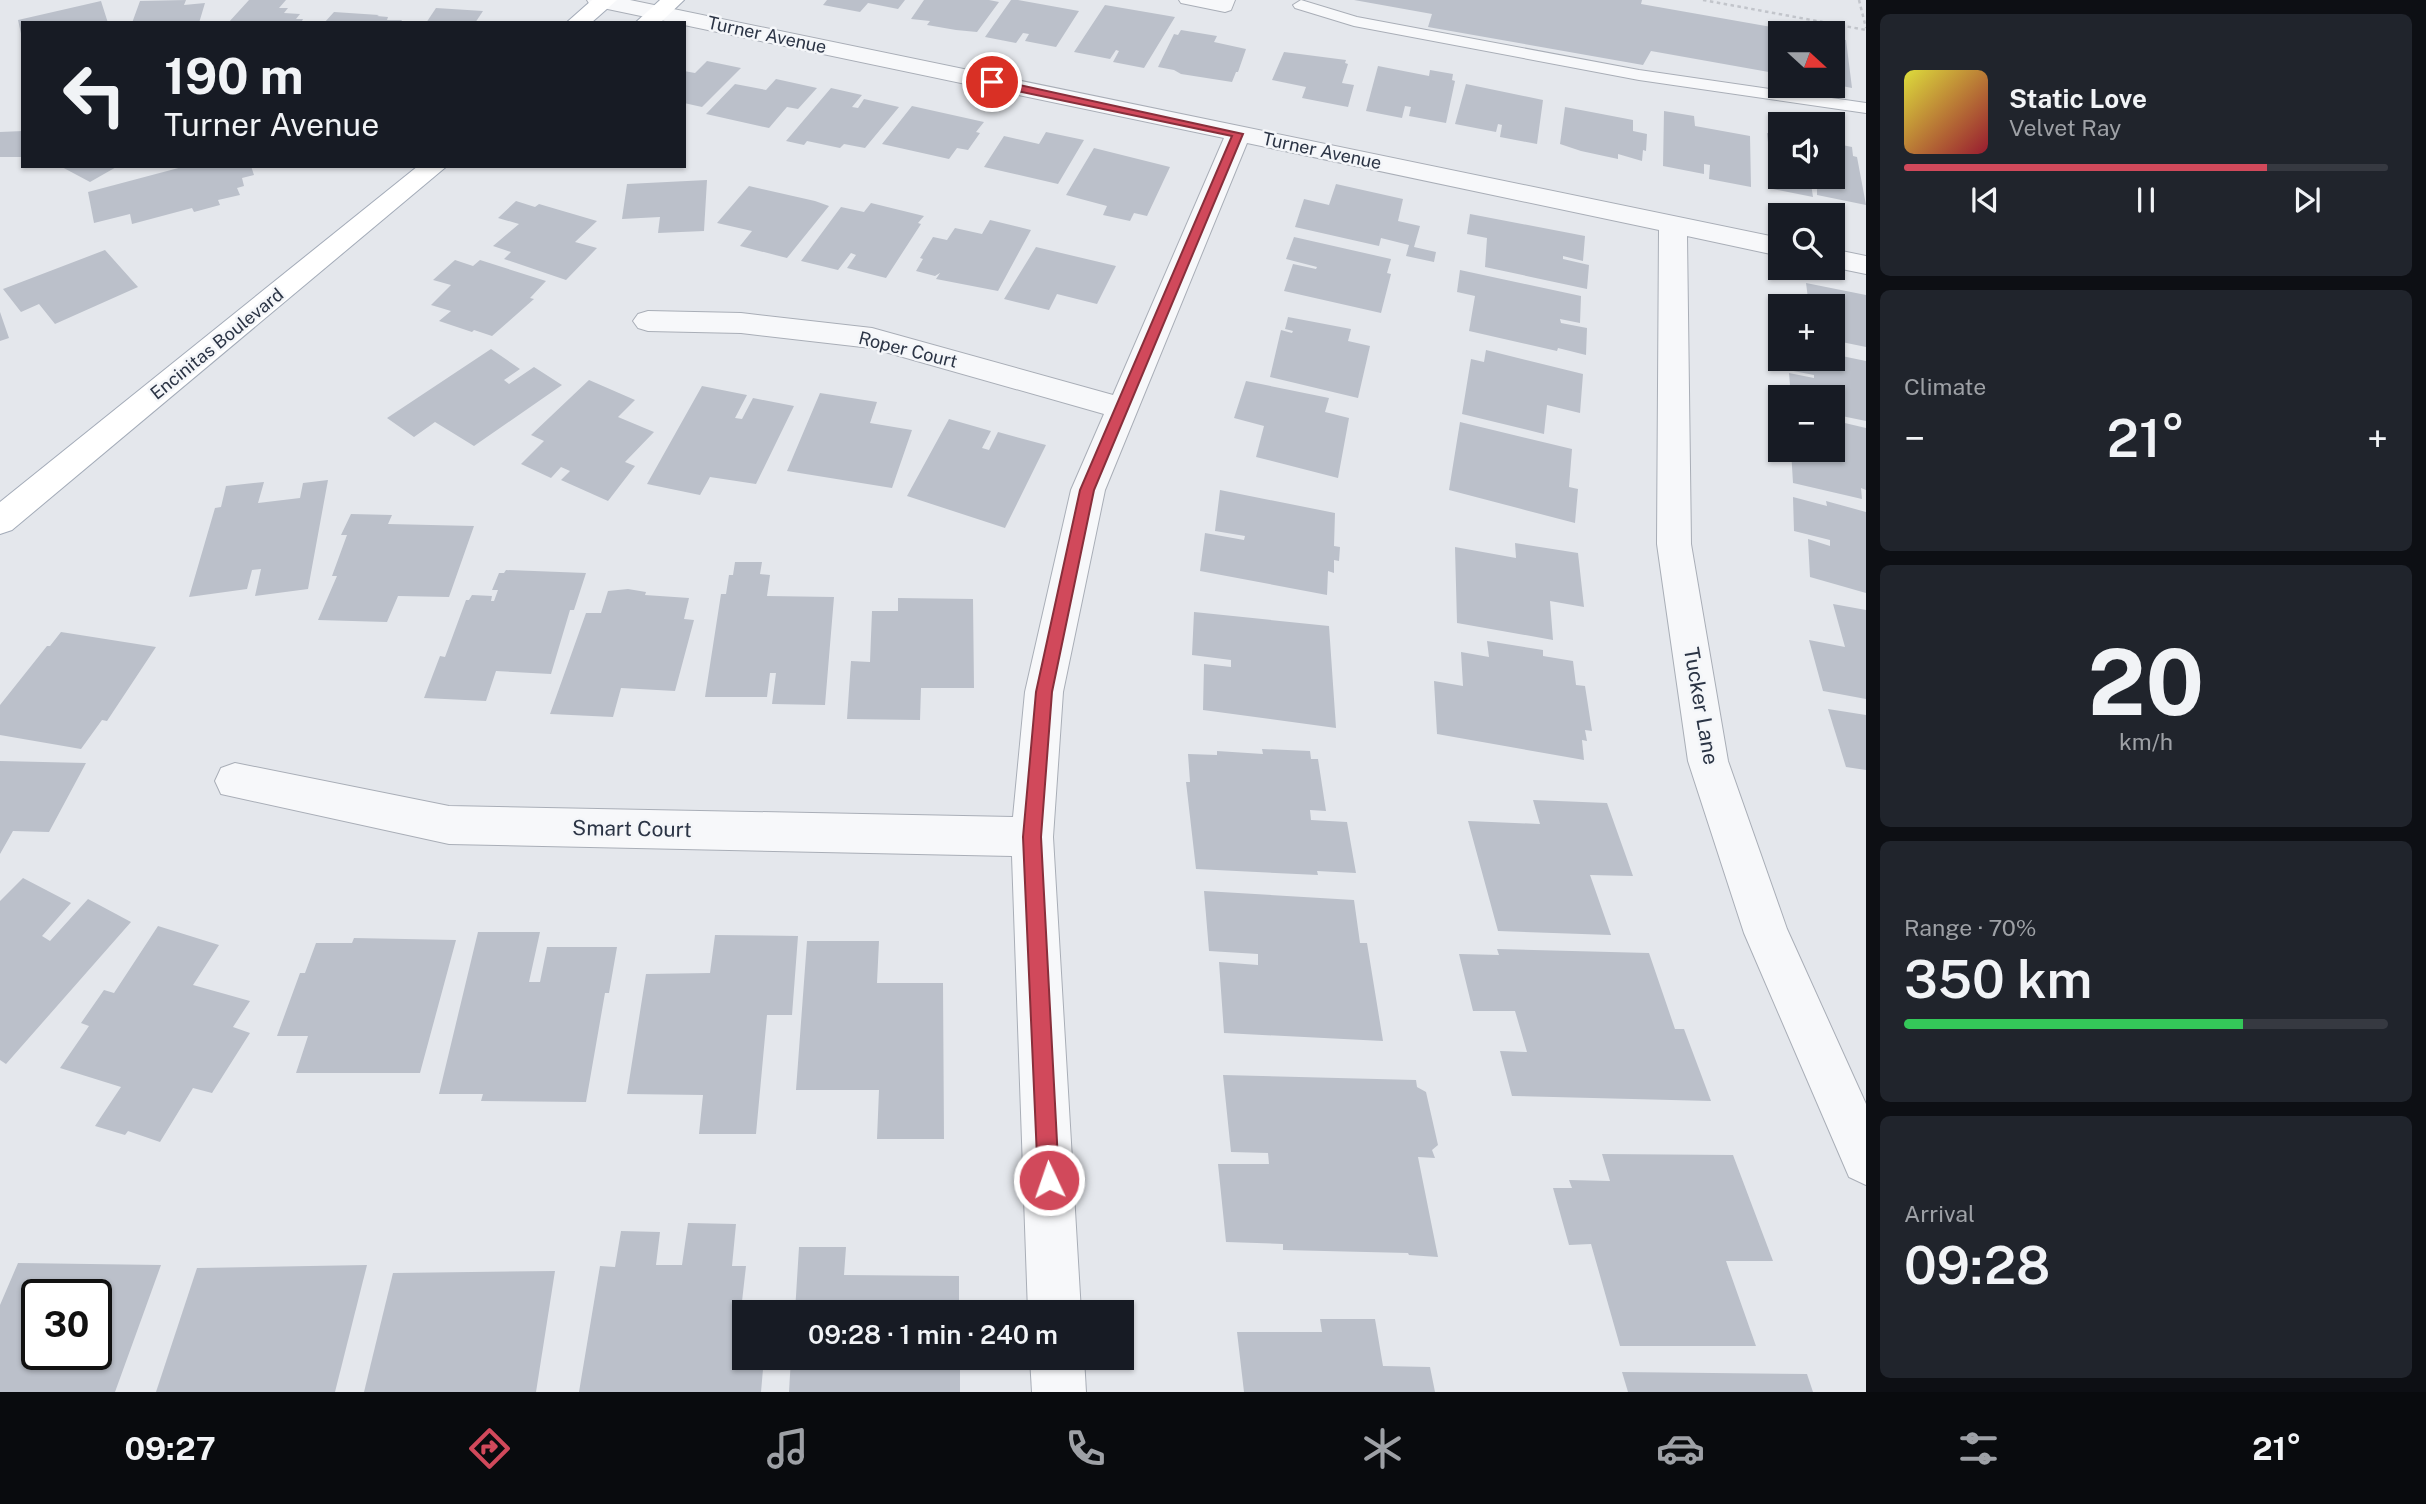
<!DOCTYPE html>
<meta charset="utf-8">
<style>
body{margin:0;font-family:"Public Sans",sans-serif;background:#20242c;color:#f1f3f6;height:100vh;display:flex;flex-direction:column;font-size:26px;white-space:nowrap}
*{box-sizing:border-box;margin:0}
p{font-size:23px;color:#9ea1a6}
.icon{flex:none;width:38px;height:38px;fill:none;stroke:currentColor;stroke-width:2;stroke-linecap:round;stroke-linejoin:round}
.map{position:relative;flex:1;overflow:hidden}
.side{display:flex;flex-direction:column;gap:14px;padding:14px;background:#0d0f14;width:560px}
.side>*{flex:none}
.hud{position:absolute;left:21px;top:21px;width:665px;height:147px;border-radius:0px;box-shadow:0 2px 5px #0004;background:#171b24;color:#f1f3f6;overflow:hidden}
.needle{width:46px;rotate:111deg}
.controls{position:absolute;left:1768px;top:21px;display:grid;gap:14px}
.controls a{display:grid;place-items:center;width:77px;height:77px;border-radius:0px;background:#171b24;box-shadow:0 2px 5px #0004;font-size:35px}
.speed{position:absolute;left:21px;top:1279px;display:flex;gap:14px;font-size:35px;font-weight:700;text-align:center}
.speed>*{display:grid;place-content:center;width:91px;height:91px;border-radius:50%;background:#171b24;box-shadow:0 2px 5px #0004;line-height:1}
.speed .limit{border:4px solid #111;border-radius:10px;background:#fff;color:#111}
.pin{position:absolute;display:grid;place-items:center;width:60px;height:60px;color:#fff;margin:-30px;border:4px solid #fff;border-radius:50%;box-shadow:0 2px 7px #0007}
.me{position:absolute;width:77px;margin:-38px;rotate:357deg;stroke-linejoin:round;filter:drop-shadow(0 0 5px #0008)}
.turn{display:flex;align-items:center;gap:24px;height:147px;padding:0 28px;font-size:32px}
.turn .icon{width:91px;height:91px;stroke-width:2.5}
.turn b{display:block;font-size:49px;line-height:60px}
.big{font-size:52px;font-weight:600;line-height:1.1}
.side .tile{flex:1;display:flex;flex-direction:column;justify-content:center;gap:10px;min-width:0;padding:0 24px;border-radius:10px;background:#20242c}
.side .dial{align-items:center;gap:0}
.dial b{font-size:91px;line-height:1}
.song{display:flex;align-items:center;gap:21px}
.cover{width:84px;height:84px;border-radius:10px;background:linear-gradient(135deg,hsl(60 70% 55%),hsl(350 70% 35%))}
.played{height:7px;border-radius:4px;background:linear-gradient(90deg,#d1495b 75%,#363941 75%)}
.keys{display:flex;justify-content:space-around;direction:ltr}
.heat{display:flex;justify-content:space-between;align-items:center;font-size:38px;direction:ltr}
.charge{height:10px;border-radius:5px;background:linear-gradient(90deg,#34c759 70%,#363941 0)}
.trip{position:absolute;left:732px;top:1300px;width:402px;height:70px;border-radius:0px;background:#171b24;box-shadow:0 2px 5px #0004;font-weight:600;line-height:70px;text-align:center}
.tabs{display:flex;height:112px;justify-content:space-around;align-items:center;background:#090b0e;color:#9ea1a6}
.tabs .icon{width:49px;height:49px}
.tabs .on{color:#d1495b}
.tabs b{font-size:32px;color:#f1f3f6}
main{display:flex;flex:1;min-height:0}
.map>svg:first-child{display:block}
</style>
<main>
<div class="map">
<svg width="1866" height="1392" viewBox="0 0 1866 1392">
<rect width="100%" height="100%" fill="#e4e7ec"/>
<g fill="#bbc0ca" fill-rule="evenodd">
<path d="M186 0 184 5 205 3 199 23H132L140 1Z"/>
<path d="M249 0H286L279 8H288L284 13 300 14 296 19H303L301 23H228Z"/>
<path d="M827 0H905L898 9 868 3 860 12 823 5Z"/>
<path d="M924 0H989L999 2 977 32 956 30 927 25 930 21 911 19Z"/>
<path d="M1011 0H1018L1079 11 1056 47 1025 41 1029 34 1023 33 1016 43 985 37Z"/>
<path d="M1354 0H1642L1641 4 1800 32 1780 33V74L1651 51 1643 65 1428 27 1432 14Z"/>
<path d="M101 1 108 23H23L22 38 18 20Z"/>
<path d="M1105 5 1175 17 1144 68 1113 62 1119 51 1116 50 1110 59 1074 52Z"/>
<path d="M436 8 483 11 475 23H426Z"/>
<path d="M334 12 379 15 377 16 388 17 387 20H402L400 23H324Z"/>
<path d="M1181 30 1217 36 1214 42 1246 49 1238 72H1236L1232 82 1181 74 1174 70 1158 67 1174 34 1178 35Z"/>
<path d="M1832 38 1846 40 1852 88 1832 84Z"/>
<path d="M1284 52 1346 60 1345 63 1348 64 1342 83 1354 85 1348 107 1302 98 1306 87 1272 80Z"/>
<path d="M707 61 741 68 702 107 684 103V71L695 73Z"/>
<path d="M1378 66 1429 76 1430 70 1453 74 1452 80 1455 81 1446 123 1409 116 1411 107 1405 106 1402 118 1366 111Z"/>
<path d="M776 79 817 88 798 109 787 107 769 128 706 114 735 84 766 90Z"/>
<path d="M1466 84 1543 100 1537 144 1500 137 1502 125 1498 124 1496 132 1455 124Z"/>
<path d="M831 88 862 95 852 107 858 108 864 99 899 107 865 148 844 144 840 148 807 141 804 145 786 141Z"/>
<path d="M912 106 984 122 976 132 980 133 968 150 957 148 949 159 882 144Z"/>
<path d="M1565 107 1633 120V131L1647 134 1646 151 1643 150 1642 161 1618 154V159L1581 151 1560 144Z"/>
<path d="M1664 111 1694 116 1695 126 1750 136 1751 187 1709 179 1710 165 1704 164V174L1663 166Z"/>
<path d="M23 131 22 157H0V132Z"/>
<path d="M1046 132 1084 140 1058 184 984 167 1004 136 1039 144Z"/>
<path d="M1767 133 1780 136V177H1832V143L1852 147 1853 156 1857 157 1866 205 1817 195V185L1811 184 1813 197 1773 189Z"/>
<path d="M1094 148 1170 167 1147 216 1134 213 1130 221 1103 215 1107 206 1066 195Z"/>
<path d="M60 166H118L90 182Z"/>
<path d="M186 166H251L254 175 242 178 244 186 237 188 240 195 218 200 220 205 194 212 192 208 132 224 130 214 94 223 88 192Z"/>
<path d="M707 180 704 231 658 233 660 217 622 219 627 184Z"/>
<path d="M1336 184 1403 199 1398 221 1420 226 1414 247 1436 252 1434 262 1406 256 1409 245 1381 238 1379 246 1295 227 1304 199 1329 205Z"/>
<path d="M749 186 815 201 829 206 787 258 740 246 752 231 717 223Z"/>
<path d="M516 201 535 207 539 204 597 221 575 242 597 248 566 280 504 259 511 252 493 246 519 224 498 218Z"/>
<path d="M871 203 924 216 918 223 921 224 886 278 847 268 856 255 851 253 838 270 801 261 841 207 864 212Z"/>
<path d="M1470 214 1585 236 1583 261 1563 256V259L1589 265 1587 289 1485 267 1487 238 1467 234Z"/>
<path d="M990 220 1031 230 998 291 936 279 940 273 935 276 916 271 923 259 920 258 933 237 947 240 955 228 982 234Z"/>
<path d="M1294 237 1391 259 1387 273 1391 274 1381 313 1284 291 1293 264 1316 269 1317 267 1286 259Z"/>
<path d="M1036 247 1116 266 1097 304 1057 294 1049 310 1004 299Z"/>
<path d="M105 250 138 287 55 324 39 304 21 312 3 289Z"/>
<path d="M455 260 473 266 480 260 546 281 530 298 534 299 492 336 474 330 472 332 439 321 451 311 431 305 451 285 433 280Z"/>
<path d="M1460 270 1581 296 1580 323 1560 319 1561 323 1587 328 1586 355 1558 348 1557 351 1469 331 1475 296 1457 292Z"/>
<path d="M1806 283 1866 295V347L1832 340V306H1809Z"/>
<path d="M0 312 9 338 0 341Z"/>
<path d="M1288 317 1351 329 1348 341 1370 346 1358 398 1270 377 1281 330 1292 333 1293 331 1285 329Z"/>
<path d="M491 349 520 369 504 380 509 384 534 367 562 385 474 446 435 422 414 437 387 418Z"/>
<path d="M1486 350 1583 374 1580 413 1547 405 1544 434 1462 414 1471 359 1484 362Z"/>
<path d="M1832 354 1866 361V421L1832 414V397H1791L1789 373 1814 378V375L1783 369 1782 359H1832Z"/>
<path d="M589 380 635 400 618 417 654 432 625 462 635 466 608 501 561 480 570 471 561 467 551 478 521 464 544 441 531 435Z"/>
<path d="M1246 381 1329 398 1325 412 1349 418 1338 478 1256 457 1264 426 1234 418Z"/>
<path d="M702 386 747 395 735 418 742 419 753 398 794 406 756 484 710 477 700 495 647 484Z"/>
<path d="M820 393 877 402 870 423 912 430 892 488 787 471Z"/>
<path d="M949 419 991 431 982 448 989 450 998 432 1046 445 1005 528 907 496Z"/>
<path d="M1832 420 1866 428V490L1861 488 1862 499 1793 483 1791 450H1832Z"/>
<path d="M1460 422 1572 449 1569 487 1578 489 1575 523 1449 490Z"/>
<path d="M328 480 308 589 255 596 261 569 252 570 247 589 189 597 215 508 221 507 226 486 264 482 258 503 300 498 303 483Z"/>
<path d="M1220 490 1335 513 1334 546 1340 547 1339 561 1334 560V573L1328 571 1327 595 1200 571 1205 533 1244 540 1245 536 1215 531Z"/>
<path d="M1793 497 1827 506 1826 501 1866 512V593L1810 577 1808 539 1830 546V540L1794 531Z"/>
<path d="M351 514 392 515 388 524 474 526 449 597 398 596 387 622 318 620 337 576H332L347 535H341Z"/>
<path d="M1515 543 1578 553 1584 607 1550 601 1553 640 1457 623 1455 547 1516 558Z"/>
<path d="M735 562H762L760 574 770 575 767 596 834 597 825 705 772 704 776 673H770L767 697H705L721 594H726L729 575H733Z"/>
<path d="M506 570 586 573 574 610H570L551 674 496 671 486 701 424 698 440 656 445 657 466 600H469L472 595 492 596 491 601H494L498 590H492L499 573H504Z"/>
<path d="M628 589 646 592 645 595 689 598 684 619 694 620 675 691 621 688 613 717 550 714 586 613H601L608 591Z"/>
<path d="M898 598 973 599 974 688H921L920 720 847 719 851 661 870 662 872 611H898Z"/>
<path d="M1833 604 1866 610V699L1823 691 1809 640 1845 647Z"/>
<path d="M1194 612 1329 626 1336 728 1203 710 1204 664 1231 667V660L1192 655Z"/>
<path d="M61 632 156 647 107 721 102 720 81 749 0 735V705L47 646H50Z"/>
<path d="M1487 641 1543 650V656L1573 661 1576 685 1585 686 1592 731 1585 730 1587 741 1582 740 1584 760 1437 734 1434 681 1463 686 1461 652 1489 657Z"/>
<path d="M1828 709 1866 715V770L1846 767Z"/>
<path d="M1262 749 1310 751 1311 759H1318L1326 811 1310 810 1311 820 1347 822 1356 873 1317 871 1318 875 1196 869 1186 782H1190L1188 754 1217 755V751L1263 754Z"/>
<path d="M0 761 86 763 49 832 13 831 0 854Z"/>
<path d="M1533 800 1607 803 1633 876 1590 875 1611 935 1498 931 1468 821 1540 824Z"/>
<path d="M23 878 71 903 42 936 50 941 88 899 131 922 6 1064 0 1060V901Z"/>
<path d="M1204 891 1354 900 1360 943H1367L1383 1041 1224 1033 1219 962 1258 965V954L1209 951Z"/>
<path d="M158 926 219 945 193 985 250 1001 233 1027 250 1033 212 1093 193 1088 160 1142 128 1131 125 1135 95 1126 121 1087 60 1068 89 1026 81 1023 104 990 114 993Z"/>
<path d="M478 932H540L529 982H540L547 947H617L609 993H605L586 1102 481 1101 483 1094H439Z"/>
<path d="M715 935 798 936 792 1015H767L756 1134H699L703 1095 627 1094 646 974 710 973Z"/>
<path d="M354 938 456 940 420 1073H296L308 1036H277L300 973H305L316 943H352Z"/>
<path d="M807 941H879L877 983H943L944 1139H877L879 1090H796Z"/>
<path d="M1497 949 1649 953 1675 1029H1684L1711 1101 1512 1096 1500 1051 1527 1052 1515 1011H1473L1459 954 1499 955Z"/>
<path d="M1223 1075 1416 1080 1417 1087 1426 1092 1438 1145 1432 1150 1435 1158 1418 1157 1438 1257 1409 1255 1408 1253 1283 1250V1244L1226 1242 1218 1164H1269L1268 1153 1231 1152Z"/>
<path d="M1602 1154 1733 1155 1773 1261H1726L1756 1346H1620L1591 1244 1569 1245 1553 1188H1572L1569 1180 1610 1181Z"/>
<path d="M688 1223 736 1224 732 1266H746L740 1319H744V1358H764L761 1392H579L600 1266 615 1267 621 1231 660 1232 656 1265H682Z"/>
<path d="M799 1247H846L844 1275 959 1276V1312H795Z"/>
<path d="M18 1263 161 1265 115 1392H0V1305ZM37 1295H96V1354H37Z"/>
<path d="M367 1265 335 1392H156L197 1268Z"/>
<path d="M555 1271 536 1392H364L393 1273Z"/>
<path d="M1320 1319H1375L1383 1366 1430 1367 1435 1392H1244L1237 1332H1322Z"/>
<path d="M791 1358H960V1392H789Z"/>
<path d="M1622 1372 1807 1374 1813 1392H1628Z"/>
</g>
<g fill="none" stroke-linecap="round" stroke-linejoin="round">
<g stroke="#a9aeb7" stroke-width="2">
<g id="lane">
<path d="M1179 0H1235L1231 10 1225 12 1181 3Z"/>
<path d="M1301 0 1357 17 1639 70 1866 103V113L1639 80 1354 26 1295 8 1293 5Z"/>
</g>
</g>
<g stroke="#a9aeb7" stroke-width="2">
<g id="street">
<path d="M587 0H630L1780 238V256L1687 236 1691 544 1728 761 1787 929 1866 1104V1185L1849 1177 1744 933 1688 761 1657 544 1659 230 1247 143 1105 490 1063 692 1053 837 1081 1312H1028L1012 856 449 844 221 794 215 781 221 768 235 763 449 806 1013 817 1025 692 1071 490 1104 414 871 348 741 333 648 331 638 328 633 321 638 314 648 311 741 313 872 328 1113 395 1224 138 598 7 590 5Z"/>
<path d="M1832 249 1866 256V274L1832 267Z"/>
<path d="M1030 1358H1084L1086 1392H1032Z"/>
</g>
</g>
<g stroke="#a3abb8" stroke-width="2">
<g id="primary">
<path d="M592 0H617L591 23H566Z"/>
<path d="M660 0H684L660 23H635Z"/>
<path d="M418 166H447L12 530 0 534V502Z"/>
</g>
</g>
<g stroke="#c2c5cb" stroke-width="2.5" stroke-dasharray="3.5 3.5" stroke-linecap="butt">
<path d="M1703 0 1866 30"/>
<path d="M1859 0 1866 28"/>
</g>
<use href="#lane" fill="#f7f8fa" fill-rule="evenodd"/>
<use href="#street" fill="#f7f8fa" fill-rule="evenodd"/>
<use href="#primary" fill="#fff" fill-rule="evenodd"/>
</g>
<path fill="#d1495b" stroke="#882f3b" stroke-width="2" d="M992 79 1243 134 1094 490 1052 692 1041 837 1059 1180 1056 1188 1049 1191 1041 1188 1038 1180 1023 837 1036 692 1080 490 1232 136 988 85V80Z"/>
<g text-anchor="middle" stroke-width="5" stroke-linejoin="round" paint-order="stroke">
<g font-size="18" fill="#2b3445" stroke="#f4f6f9">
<text transform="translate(767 35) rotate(12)" y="6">Turner Avenue</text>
<text transform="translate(1322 151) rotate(12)" y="6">Turner Avenue</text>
<text transform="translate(217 344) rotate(-39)" y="6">Encinitas Boulevard</text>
<text transform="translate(908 350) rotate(14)" y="6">Roper Court</text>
</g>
<g font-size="21" fill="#2b3445" stroke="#f4f6f9">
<text transform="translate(1701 706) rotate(80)" y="7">Tucker Lane</text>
<text transform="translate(632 829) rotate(1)" y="7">Smart Court</text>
</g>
</g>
</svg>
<div class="controls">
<a><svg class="needle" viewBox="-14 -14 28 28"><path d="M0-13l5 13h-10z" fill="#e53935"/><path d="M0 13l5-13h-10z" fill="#9ea1a6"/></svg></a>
<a><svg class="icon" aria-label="sound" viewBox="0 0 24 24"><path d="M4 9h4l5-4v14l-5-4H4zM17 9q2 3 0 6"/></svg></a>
<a><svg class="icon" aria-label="search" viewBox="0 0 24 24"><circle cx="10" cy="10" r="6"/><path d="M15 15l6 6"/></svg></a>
<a>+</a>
<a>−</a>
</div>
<div class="speed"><div class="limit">30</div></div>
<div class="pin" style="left:992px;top:82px;background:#d93025"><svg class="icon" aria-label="arrive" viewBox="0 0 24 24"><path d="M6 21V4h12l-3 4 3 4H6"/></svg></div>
<svg class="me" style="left:1049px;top:1180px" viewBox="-20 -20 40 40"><circle r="17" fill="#d1495b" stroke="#fff" stroke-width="3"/><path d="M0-11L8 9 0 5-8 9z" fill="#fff"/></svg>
<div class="trip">09:28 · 1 min · 240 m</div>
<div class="hud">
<div class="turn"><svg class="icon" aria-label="left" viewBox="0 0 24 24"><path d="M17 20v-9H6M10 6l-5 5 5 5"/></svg><div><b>190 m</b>Turner Avenue</div></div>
</div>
</div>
<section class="side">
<div class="tile">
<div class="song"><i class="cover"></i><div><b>Static Love</b><p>Velvet Ray</p></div></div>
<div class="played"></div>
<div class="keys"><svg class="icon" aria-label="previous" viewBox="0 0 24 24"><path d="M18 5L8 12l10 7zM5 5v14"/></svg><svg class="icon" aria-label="pause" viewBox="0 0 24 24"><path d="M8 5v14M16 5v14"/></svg><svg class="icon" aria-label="next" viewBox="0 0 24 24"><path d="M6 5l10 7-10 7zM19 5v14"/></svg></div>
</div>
<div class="tile"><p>Climate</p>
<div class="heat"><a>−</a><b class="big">21°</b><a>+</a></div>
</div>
<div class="tile dial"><b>20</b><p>km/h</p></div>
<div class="tile"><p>Range · 70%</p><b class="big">350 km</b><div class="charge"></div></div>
<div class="tile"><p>Arrival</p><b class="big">09:28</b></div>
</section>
</main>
<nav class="tabs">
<b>09:27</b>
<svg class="icon on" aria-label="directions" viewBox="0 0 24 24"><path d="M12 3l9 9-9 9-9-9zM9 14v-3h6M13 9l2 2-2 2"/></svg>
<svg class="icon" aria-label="music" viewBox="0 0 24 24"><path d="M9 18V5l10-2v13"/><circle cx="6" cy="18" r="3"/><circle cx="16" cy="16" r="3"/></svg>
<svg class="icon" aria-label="phone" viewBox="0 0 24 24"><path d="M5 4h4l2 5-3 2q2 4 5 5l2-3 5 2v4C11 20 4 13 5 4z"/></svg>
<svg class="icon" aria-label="climate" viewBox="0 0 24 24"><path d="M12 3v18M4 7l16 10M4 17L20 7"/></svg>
<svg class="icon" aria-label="car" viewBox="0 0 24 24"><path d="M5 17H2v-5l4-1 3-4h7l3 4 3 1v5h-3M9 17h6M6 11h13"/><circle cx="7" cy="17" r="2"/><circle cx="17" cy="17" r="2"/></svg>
<svg class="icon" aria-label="filters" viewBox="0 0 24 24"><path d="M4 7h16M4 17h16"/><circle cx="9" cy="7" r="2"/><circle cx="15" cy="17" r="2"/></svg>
<b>21°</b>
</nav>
